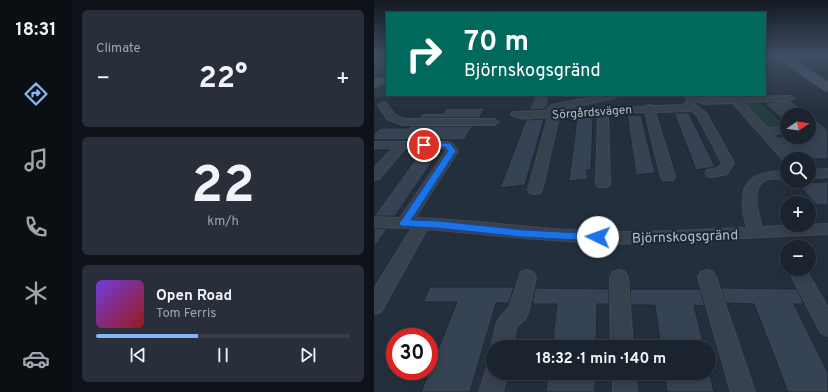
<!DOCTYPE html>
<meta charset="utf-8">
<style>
body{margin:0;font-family:Overpass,sans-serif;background:#282f3a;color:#f1f3f6;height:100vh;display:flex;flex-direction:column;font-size:15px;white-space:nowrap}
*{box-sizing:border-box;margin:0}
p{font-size:13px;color:#a0a4aa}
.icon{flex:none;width:22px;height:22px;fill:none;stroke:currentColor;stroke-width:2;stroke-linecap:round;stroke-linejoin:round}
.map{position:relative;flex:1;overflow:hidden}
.details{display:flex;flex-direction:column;gap:10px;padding:10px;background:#0f1319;width:302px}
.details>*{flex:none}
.guide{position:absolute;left:12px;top:12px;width:380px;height:84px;border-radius:0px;box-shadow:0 2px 10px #0003,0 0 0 1px #39404a;background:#00695c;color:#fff;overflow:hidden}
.needle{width:26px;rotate:77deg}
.fabs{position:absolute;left:406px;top:108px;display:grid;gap:8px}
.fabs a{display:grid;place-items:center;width:36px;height:36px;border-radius:50%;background:#1b232e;box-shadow:0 2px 10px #0003,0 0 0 1px #39404a;font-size:20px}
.speed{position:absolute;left:12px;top:328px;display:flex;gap:8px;font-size:20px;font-weight:700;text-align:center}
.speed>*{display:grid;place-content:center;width:52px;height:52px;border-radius:50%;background:#1b232e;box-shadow:0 2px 10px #0003,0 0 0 1px #39404a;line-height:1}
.speed .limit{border:6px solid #d22;background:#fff;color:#111}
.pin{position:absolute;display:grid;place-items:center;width:34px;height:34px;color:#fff;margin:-17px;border:2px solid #fff;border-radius:50%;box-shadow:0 1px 4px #0007}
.me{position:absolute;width:44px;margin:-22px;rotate:273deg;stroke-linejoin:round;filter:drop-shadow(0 0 3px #0008)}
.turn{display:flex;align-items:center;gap:14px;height:84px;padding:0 12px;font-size:18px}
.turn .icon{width:52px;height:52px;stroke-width:2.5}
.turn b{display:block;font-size:28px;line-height:34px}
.big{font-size:30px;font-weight:700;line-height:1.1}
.details .tile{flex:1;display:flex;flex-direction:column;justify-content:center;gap:6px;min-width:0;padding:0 14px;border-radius:6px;background:#282f3a}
.details .dial{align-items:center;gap:0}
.dial b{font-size:52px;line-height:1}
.song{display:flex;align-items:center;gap:12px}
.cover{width:48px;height:48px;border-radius:6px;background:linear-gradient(135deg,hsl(260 70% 55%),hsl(0 70% 35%))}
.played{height:4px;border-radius:2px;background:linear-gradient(90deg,#8ab4f8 40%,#39404a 40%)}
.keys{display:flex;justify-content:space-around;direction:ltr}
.heat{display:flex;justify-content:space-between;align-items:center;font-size:22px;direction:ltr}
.trip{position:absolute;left:112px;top:340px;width:230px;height:40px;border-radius:20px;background:#1b232e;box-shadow:0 2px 10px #0003,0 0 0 1px #39404a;font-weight:700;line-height:40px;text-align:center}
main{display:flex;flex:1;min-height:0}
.menu{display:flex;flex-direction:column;width:72px;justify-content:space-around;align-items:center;background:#0b0e12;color:#a0a4aa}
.menu .icon{width:28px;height:28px}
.menu .on{color:#8ab4f8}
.menu b{font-size:18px;color:#f1f3f6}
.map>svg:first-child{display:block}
</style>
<main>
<nav class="menu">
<b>18:31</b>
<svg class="icon on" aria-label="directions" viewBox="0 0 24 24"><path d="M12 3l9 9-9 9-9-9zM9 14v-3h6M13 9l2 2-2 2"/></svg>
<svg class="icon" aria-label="music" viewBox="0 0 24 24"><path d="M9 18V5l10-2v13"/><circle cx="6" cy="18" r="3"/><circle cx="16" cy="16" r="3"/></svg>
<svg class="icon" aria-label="phone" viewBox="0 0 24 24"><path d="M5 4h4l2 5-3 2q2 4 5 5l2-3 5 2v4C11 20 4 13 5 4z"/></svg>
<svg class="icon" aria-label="climate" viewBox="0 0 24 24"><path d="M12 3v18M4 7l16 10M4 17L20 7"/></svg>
<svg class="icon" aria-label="car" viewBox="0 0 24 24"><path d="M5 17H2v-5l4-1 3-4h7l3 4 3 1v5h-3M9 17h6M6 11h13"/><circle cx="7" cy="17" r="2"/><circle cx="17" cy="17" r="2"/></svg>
</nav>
<section class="details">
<div class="tile"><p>Climate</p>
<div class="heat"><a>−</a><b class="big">22°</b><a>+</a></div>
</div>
<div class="tile dial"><b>22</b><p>km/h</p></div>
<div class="tile">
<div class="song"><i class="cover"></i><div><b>Open Road</b><p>Tom Ferris</p></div></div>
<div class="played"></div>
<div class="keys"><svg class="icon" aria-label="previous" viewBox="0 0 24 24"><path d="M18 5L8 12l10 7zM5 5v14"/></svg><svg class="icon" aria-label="pause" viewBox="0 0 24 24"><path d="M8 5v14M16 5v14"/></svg><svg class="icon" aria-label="next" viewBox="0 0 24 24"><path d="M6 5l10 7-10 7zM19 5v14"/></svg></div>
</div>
</section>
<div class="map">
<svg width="454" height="392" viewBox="0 0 454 392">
<rect width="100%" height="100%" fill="#242f3e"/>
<g fill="#263c3f">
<path d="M13 59V73L0 76V62Z"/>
<path d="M13 82V95H19L0 98V85Z"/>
<path d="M368 103H387L411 126 390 127Z"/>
</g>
<g fill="#364354" stroke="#1f2835">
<path d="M174 95V106L172 107V109L155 110 161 96Z"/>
<path d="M417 101 435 115H413V124L390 103Z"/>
<path d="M73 108H111L105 118H45L49 113H69Z"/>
<path d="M300 113H315L341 167 322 170Z"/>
<path d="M253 115H267L281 173 262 175Z"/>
<path d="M435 115 454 130V159H422L402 137H435V134L443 133 445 131 444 127 435 126Z"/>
<path d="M219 117 217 170H212L214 179 195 181 203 118Z"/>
<path d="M170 119 151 185 126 188 152 120Z"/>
<path d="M37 126H99L90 140H0V134L6 128H35Z"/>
<path d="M48 150H66L21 216H0Z"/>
<path d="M454 182V205H442L423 183Z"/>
<path d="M0 228 13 229 0 248Z"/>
<path d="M56 287H140L135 303H122L96 392H47L83 302H49Z"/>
<path d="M161 288 235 289V304H223L222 347H178L183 304H158Z"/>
<path d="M347 288 423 289 430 304H420L454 373V392H414L380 304 352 303Z"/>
<path d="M256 289H326L331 306 320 305 330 347H287L281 305H257Z"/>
<path d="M335 370 340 392H293L291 373H335Z"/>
<path d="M174 373H221V392H172Z"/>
</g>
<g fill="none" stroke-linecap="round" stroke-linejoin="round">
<g stroke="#414a57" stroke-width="2">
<g id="street">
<path d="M391 57 409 56 411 58 408 60 391 61Z"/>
<path d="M228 95H245L241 98 178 111 173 108 178 105Z"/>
<path d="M308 95H321L331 98 418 96 420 98 415 101 369 102 393 128 413 127V133L398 134 421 159H413V162H411L359 103 330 104 322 101 320 104 332 113 360 163 353 174 338 177 333 176 332 173 333 170 344 168 348 163 323 115 317 111 281 112 301 177 299 180H289L287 177 271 112 234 114 236 184 234 187H224L222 184 224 115 185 117 168 190 166 193 161 194 156 193 154 190 174 117C164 117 144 122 137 114L139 112 271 107 275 105 279 106 311 105 310 104 314 99Z"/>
<path d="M9 102 12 103 21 115 30 119H120L125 122 120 125H28L13 119 4 105Z"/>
<path d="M435 127 443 128 444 130 443 132 435 133Z"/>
<path d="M0 142H74L78 143 84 151 41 218C107 220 172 231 238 232 283 233 328 229 373 228 362 188 370 171 413 171V179C407 179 400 178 394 179 375 185 384 214 388 227L454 224V234L239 244 149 238 53 229 7 312 0 314V289L38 228 0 227V217L26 218 72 151 70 148H31L5 179 0 180V168L19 148H0Z"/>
<path d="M454 169V177L435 178V170Z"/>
<path d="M153 270 159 272 162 277 154 313 151 319 142 327 139 347H119V351L117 347 123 323 126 317 135 308 147 272Z"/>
<path d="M245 270 251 272 254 277 259 347H237L236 277 239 272Z"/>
<path d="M333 270 339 272 342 277 381 392H357L324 277 327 272Z"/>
<path d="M427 270 433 272 454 308V336L447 333 418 277 421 272Z"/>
<path d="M119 363V373H133L129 392H105L114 365Z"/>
<path d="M239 373H261L263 392H239Z"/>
</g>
</g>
<g stroke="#414a57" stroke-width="2">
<g id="secondary">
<path d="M400 56H412L454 82V91L450 90Z"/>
<path d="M13 77V83L0 87V79Z"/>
</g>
</g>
<use href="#street" fill="#38414e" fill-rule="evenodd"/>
<use href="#secondary" fill="#465061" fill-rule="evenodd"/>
</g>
<linearGradient id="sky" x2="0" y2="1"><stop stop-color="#141a22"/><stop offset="0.5" stop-color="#3f4d63"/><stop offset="1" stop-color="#3f4d63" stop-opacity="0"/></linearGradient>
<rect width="454" height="111" fill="url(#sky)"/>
<path fill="#1a73e8" stroke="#114b97" d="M47 143H76L82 151 37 220 64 221 149 230 224 234 228 235 229 237 228 240 224 241 149 237 64 228 27 226 25 223 27 221 74 151 71 147 47 146Z"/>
<g text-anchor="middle" stroke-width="4" stroke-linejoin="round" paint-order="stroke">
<g font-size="12" fill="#b4bcc9" stroke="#1d2633">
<text transform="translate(218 112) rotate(-4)" y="4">Sörgårdsvägen</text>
</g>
<g font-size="14" fill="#b4bcc9" stroke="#1d2633">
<text transform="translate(311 236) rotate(-2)" y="5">Björnskogsgränd</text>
</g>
</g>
</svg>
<div class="fabs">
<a><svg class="needle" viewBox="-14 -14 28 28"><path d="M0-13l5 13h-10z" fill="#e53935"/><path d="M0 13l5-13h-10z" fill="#a0a4aa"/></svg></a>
<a><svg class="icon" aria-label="search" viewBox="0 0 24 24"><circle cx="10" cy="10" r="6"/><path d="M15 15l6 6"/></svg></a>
<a>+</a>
<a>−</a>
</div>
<div class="speed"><div class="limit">30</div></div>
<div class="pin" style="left:50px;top:145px;background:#d93025"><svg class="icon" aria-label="arrive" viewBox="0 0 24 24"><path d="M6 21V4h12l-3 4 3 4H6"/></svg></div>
<svg class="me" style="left:224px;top:237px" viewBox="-20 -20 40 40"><circle r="19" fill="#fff"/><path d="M0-13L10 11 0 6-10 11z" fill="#1a73e8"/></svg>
<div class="trip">18:32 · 1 min · 140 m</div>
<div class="guide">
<div class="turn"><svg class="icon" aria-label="right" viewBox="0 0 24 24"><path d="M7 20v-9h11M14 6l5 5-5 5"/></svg><div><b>70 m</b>Björnskogsgränd</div></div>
</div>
</div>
</main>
